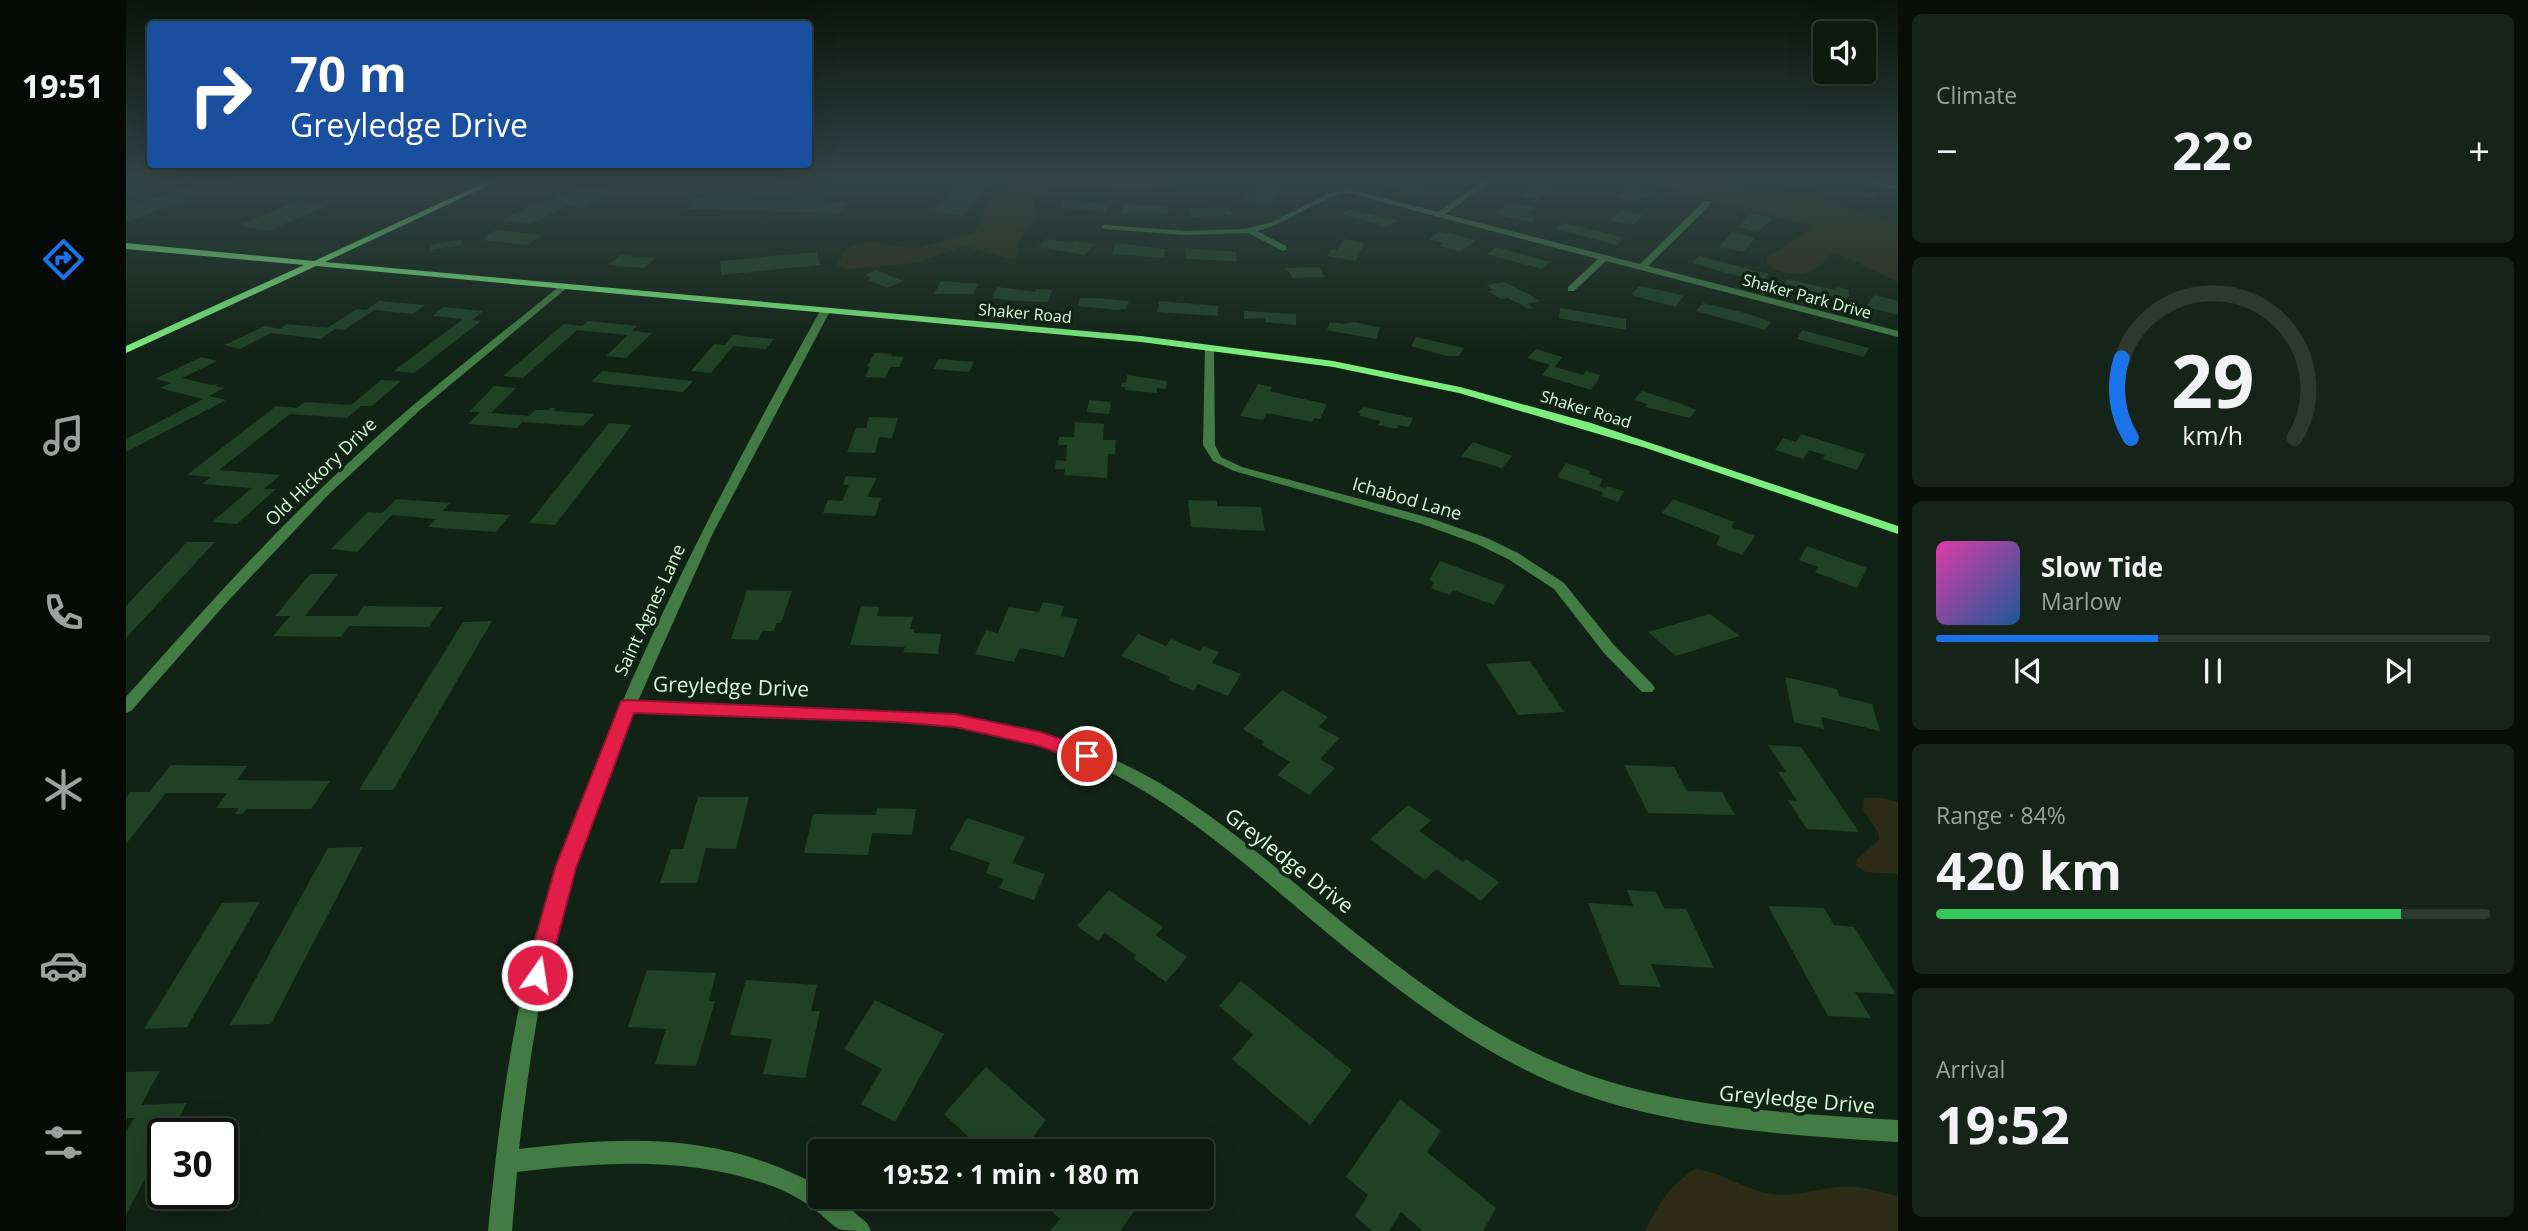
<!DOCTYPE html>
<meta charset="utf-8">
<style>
body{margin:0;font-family:"Open Sans",sans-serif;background:#162318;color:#f1f3f6;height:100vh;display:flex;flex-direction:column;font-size:26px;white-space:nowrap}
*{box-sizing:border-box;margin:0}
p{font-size:23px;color:#9aa19e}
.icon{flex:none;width:38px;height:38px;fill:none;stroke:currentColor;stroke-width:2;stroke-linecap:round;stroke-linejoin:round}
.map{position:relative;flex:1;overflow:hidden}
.drawer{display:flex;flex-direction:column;gap:14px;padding:14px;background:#070e08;width:630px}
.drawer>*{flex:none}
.hud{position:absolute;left:21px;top:21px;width:665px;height:147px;border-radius:7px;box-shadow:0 7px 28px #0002,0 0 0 2px #2d382f;background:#1a4fa0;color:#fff;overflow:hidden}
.tools{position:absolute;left:1687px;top:21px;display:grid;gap:14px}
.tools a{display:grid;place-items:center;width:63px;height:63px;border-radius:7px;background:#0d1a0f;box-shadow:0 7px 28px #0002,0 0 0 2px #2d382f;font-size:35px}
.speed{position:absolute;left:21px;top:1118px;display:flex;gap:14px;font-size:35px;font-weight:700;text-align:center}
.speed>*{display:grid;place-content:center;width:91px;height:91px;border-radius:50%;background:#0d1a0f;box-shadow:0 7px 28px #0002,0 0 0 2px #2d382f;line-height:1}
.speed .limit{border:4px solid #111;border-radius:10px;background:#fff;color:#111}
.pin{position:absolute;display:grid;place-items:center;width:60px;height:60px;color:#fff;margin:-30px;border:4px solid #fff;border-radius:50%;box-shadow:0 2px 7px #0007}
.me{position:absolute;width:77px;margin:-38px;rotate:13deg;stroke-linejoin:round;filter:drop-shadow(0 0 5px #0008)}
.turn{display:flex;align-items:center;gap:24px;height:147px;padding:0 28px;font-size:32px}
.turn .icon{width:91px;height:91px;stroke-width:2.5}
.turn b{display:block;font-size:49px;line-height:60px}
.big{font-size:52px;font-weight:700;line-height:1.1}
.drawer .widget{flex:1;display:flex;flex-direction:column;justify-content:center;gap:10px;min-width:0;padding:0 24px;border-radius:10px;background:#162318}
.drawer .dial{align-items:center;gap:0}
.dial svg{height:182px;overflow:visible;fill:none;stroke:#2d382f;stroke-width:7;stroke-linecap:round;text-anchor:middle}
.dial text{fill:#f1f3f6;stroke:none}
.song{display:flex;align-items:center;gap:21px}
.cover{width:84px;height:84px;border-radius:10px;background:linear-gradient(135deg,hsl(320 70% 55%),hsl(210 70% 35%))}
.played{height:7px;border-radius:4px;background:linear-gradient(90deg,#1a73e8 40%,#2d382f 40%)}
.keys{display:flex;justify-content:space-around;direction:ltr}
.heat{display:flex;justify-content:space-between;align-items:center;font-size:38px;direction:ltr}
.charge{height:10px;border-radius:5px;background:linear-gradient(90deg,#34c759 84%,#2d382f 0)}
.trip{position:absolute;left:682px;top:1139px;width:406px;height:70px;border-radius:7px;background:#0d1a0f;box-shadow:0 7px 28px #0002,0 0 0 2px #2d382f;font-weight:700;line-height:70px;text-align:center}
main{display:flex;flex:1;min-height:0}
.dock{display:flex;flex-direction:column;width:126px;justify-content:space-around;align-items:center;background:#050a06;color:#9aa19e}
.dock .icon{width:49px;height:49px}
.dock .on{color:#1a73e8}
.dock b{font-size:32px;color:#f1f3f6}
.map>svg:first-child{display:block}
</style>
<main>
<nav class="dock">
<b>19:51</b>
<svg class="icon on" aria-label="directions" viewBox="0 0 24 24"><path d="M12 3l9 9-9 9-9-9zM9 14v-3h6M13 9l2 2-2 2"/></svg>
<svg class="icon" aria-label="music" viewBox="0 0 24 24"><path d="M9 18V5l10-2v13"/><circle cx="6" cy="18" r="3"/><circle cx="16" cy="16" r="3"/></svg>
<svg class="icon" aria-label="phone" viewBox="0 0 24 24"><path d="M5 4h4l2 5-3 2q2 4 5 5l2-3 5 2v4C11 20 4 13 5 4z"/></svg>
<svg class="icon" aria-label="climate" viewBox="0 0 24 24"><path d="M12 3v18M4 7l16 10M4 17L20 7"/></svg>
<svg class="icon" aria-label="car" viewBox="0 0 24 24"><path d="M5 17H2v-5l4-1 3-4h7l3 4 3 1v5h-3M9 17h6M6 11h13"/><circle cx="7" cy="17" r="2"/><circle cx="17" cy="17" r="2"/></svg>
<svg class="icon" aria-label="filters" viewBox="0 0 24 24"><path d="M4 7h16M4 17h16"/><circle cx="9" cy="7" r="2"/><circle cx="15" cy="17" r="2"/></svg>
</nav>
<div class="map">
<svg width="1772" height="1231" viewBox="0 0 1772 1231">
<rect width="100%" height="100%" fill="#112314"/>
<g fill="#2c2b15">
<path d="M887 181H1049C1017 204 934 173 906 198L912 219 897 232 890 253 892 257 886 260 837 246 791 263 721 269 711 265 721 248 726 245 747 242 787 249 847 233 856 222 860 205 883 189Z"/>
<path d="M1524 181H1597L1615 187 1690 199 1772 224V282L1709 252C1703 255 1701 259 1696 264 1680 278 1657 276 1641 264V258L1688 226 1566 196Z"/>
<path d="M1738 798H1757L1772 802V874L1740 872 1730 866 1731 859 1753 840 1752 832 1737 810Z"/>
<path d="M1569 1169C1597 1172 1619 1191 1647 1194 1675 1198 1702 1184 1729 1187 1743 1188 1758 1193 1772 1196V1231H1519C1534 1202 1542 1187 1569 1169Z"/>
</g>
<g fill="#204126">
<path d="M70 181H111L0 222V200L18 202 72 183Z"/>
<path d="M835 181H866L836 216 806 212 811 207 807 206 814 204 825 188Z"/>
<path d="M1268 181 1308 191 1300 196 1259 186Z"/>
<path d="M1661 181H1681L1690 183 1686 188 1658 184Z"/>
<path d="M1144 183 1161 188 1145 196 1151 198 1139 204 1116 198Z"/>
<path d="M1409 185 1428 189 1412 200 1393 196Z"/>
<path d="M455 186 488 191 456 208 441 206 405 224 376 220 413 201 422 202Z"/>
<path d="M1505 186 1541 195 1534 201 1516 197 1510 202 1491 198Z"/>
<path d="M1721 189 1749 194 1746 199 1717 193Z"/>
<path d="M577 198V199L723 202 717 213 561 209 569 199Z"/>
<path d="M173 200 201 206 142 231 113 225Z"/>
<path d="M937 200 982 203 979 212 934 207Z"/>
<path d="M1386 202 1408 207 1401 214 1412 217 1405 222 1368 214Z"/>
<path d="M997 204 1043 207 1042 214 995 213Z"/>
<path d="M1102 207 1108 215 1066 217 1061 209Z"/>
<path d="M1224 209 1251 216 1272 220 1261 227 1215 214Z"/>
<path d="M1496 210 1518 215 1506 225 1484 220Z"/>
<path d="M1624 213 1647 218 1632 232 1613 227Z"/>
<path d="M1438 223 1499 238 1491 245 1429 229Z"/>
<path d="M370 230 417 235 401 245 359 240 358 237Z"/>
<path d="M1313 232 1326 234 1350 240 1334 252 1313 246 1317 243 1302 239Z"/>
<path d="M1606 232 1629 238 1617 252 1593 247Z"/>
<path d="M920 239 947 243 949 241 968 244 959 255 912 247Z"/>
<path d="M1218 239 1239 243 1229 261 1201 256 1206 249 1211 250Z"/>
<path d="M335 240 337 245 305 250 304 245Z"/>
<path d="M990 243 1039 249 1038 258 987 254Z"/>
<path d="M1370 247 1424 262 1416 269 1361 254Z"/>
<path d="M1059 248 1110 252 1111 261 1060 259Z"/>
<path d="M691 252 694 265 595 275 594 261Z"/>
<path d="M495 255 529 258 518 268 482 265Z"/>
<path d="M1573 256 1643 274 1637 281 1604 274 1566 263Z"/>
<path d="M1193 267 1199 277 1167 278 1160 268Z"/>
<path d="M750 270 777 281 762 288 741 280 746 278 739 275Z"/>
<path d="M1662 279 1709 290 1711 287 1724 290 1722 293 1724 294 1719 302 1657 286Z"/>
<path d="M815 281 852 284 847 294H808Z"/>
<path d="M1379 282 1415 301 1402 304 1408 308 1403 309 1382 298 1375 299 1362 291 1368 290 1360 285Z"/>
<path d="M1513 286 1530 289 1558 296 1549 307 1505 295Z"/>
<path d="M871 287 909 292 910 289 926 290 922 302 890 301 866 298Z"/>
<path d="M1748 295 1772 301V315L1740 307Z"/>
<path d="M954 298H971L1003 301 1000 309 990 310 952 306Z"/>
<path d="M253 301 299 305 287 314 248 310 218 330 209 329 195 339 145 333 114 349 98 345 139 326 154 329 161 324 201 328 231 309 240 310Z"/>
<path d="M1033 301 1092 306V316L1031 312Z"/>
<path d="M1577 303 1623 314 1645 322 1639 330 1570 311Z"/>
<path d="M318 307 357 311 346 320 355 321 288 373 268 371 337 319 306 316Z"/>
<path d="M1434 308 1500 319V330L1433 318Z"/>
<path d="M1118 311 1170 314V325L1139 322V318L1118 319Z"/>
<path d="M462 321 511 326 506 331 526 333 500 358 480 356 502 335 451 330 397 378 377 376 438 324 456 326Z"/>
<path d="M1204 322 1217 324 1229 322 1254 328 1250 339 1201 330Z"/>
<path d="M1676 330 1743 348 1738 357 1671 339Z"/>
<path d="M607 335 648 339 640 349 607 346 585 373 565 371 588 344 599 345Z"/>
<path d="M1290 337 1338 348 1333 356H1320L1285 346Z"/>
<path d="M1410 349 1436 357 1429 367 1457 375 1460 371 1474 375 1472 380 1465 390 1416 375 1424 365 1401 358Z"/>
<path d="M749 353 766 354 765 356 778 357 773 367H764L759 378 739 377 744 366H741Z"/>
<path d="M75 357 91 361 56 378 85 385 94 384 89 386 98 388 83 396 100 400 0 452V439L77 399 34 388 45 383 29 379Z"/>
<path d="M813 359 848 362 843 372 807 369Z"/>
<path d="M476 371 567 381 557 392 465 382Z"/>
<path d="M1001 375 1041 381 1040 389 1031 388V393L999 390V387H995L996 382 1000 383Z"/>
<path d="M255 380 275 381 246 406H235L221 418 164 414 93 470 154 475 138 489H150L111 524 86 522 126 488 76 484 85 477 61 475 150 406 171 408 179 402 225 405Z"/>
<path d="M1132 384 1146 387 1144 391 1163 396 1201 404 1194 419 1188 418 1186 422 1141 413 1137 420 1114 416Z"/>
<path d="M368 386 390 388 365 413 403 416 409 410H422L424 408H430L427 411 468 414 457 426 396 422 391 428 342 424 354 412H343Z"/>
<path d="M1516 391 1550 402 1570 410 1564 418 1519 407 1521 404 1508 400Z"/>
<path d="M963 400 985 402 983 414 961 412Z"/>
<path d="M1238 407 1287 418 1283 427 1272 425 1271 429 1252 425 1254 421 1234 416 1235 413H1231Z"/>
<path d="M743 417 772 418 766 438 753 437 749 453 721 452 730 428H740Z"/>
<path d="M949 422 978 424 977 440H990L989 454H982L981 478 938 475 939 469H929L930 460 940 461 941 445H932L933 437H948Z"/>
<path d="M483 423 506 425 429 525 403 523Z"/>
<path d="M1675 434 1739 454 1731 470 1697 459 1699 455 1683 450 1677 459 1649 450 1657 438 1670 442Z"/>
<path d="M1347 442 1386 456 1376 468 1335 456Z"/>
<path d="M1440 463 1464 471 1463 474 1477 479 1473 486 1479 489 1481 486 1498 491 1492 502 1475 496 1477 493 1470 490 1431 477Z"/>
<path d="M720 476 751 478 741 497 755 498 749 516 697 513 702 500 716 501 723 485H717Z"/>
<path d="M270 499 324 503 317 511 384 515 370 532 302 527 310 519 266 515 231 552 205 549 242 512 256 513Z"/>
<path d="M1547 499 1608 522 1605 527 1629 536 1616 555 1590 545 1594 536 1536 513Z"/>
<path d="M1062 500 1091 501V506L1135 507 1139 531 1065 527Z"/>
<path d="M61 542H89L0 638V606Z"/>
<path d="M1681 546 1741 568 1731 588 1689 572 1692 567 1673 560Z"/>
<path d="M1314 561 1379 585 1368 605 1327 590 1324 595 1305 588 1308 582 1303 580Z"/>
<path d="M184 574H212L179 616H231L238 606 316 607 303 627 223 626 215 637 147 636 164 616H149Z"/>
<path d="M621 590 666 591 655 623H650L648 631H636L632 640 605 639Z"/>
<path d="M917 602 938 606 935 616 952 619 938 657 894 648 888 662 849 654 860 630 872 633 883 607 913 612Z"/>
<path d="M735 606 753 607 751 616 787 617 784 629H788V633L815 634 812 654 777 652 779 647 724 645Z"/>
<path d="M1584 614 1614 636 1550 656 1522 632Z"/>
<path d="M366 621 267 790H233L337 622Z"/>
<path d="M1012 634 1040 646 1045 639 1074 651 1077 646 1093 652 1086 663 1115 674 1102 696 1072 684 1068 691 1042 680 1044 677 995 656Z"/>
<path d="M1404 661 1438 712 1392 715 1360 664Z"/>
<path d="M1659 677 1711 689 1713 696 1746 704 1754 731 1695 717 1698 729 1668 722Z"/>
<path d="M1156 690 1202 717 1193 727 1214 738 1194 759 1209 768 1183 795 1151 775 1164 762 1136 745 1138 742 1117 729Z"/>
<path d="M1642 745 1675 747 1733 832 1681 829 1662 800 1671 801 1652 772H1660Z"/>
<path d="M45 765 121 766 111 780 204 781 185 809H121L116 814H109L113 808H90L101 793H40L0 844V798L4 792H23Z"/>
<path d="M1498 765 1548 767 1561 791 1596 792 1609 815 1522 813Z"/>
<path d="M572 797H623L610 849 580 848 571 883H534L545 849H557Z"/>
<path d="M1282 805 1305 820 1293 831 1337 862 1340 859 1373 882 1355 901 1310 869 1299 880 1244 839Z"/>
<path d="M751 808 790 809 786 835 746 833 742 855 678 853 687 814 750 815Z"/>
<path d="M841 818 899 837 886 863 919 874 908 900 873 888 878 879 860 873 864 863 824 849Z"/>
<path d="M237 847 145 1024 104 1025 202 848Z"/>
<path d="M983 890 1037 927 1030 935 1061 957 1040 982 1007 958 1010 955 979 933 972 941 951 926Z"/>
<path d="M1501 890 1530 892 1538 908 1560 909 1588 968 1525 964 1535 987 1494 985 1462 903 1507 906Z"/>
<path d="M134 902 61 1027 18 1029 96 903Z"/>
<path d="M1642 906 1698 908 1708 925 1728 927 1770 994 1729 992 1745 1018 1702 1016Z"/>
<path d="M521 970 590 973 583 1001H589L570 1066 529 1064 540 1029 502 1027Z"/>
<path d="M620 980 691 985 685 1011H694L679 1078 637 1074 646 1039 604 1035Z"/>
<path d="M1115 981 1226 1070 1184 1125 1106 1059 1127 1035 1093 1006Z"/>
<path d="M749 1000 818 1034 769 1122 735 1104 756 1069 718 1049Z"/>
<path d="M860 1067 920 1120 901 1144 909 1152H849L853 1147 818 1114Z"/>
<path d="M34 1071 15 1105 61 1103 44 1134H37V1146L0 1214V1132L8 1118H0V1072Z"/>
<path d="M1274 1099 1315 1131 1301 1152 1370 1208 1357 1231H1297L1275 1212 1263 1231H1246L1229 1216 1242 1195 1220 1177Z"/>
<path d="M845 1197H873L860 1212Z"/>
<path d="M911 1197H1010L1015 1202 994 1231H924L934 1219Z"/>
</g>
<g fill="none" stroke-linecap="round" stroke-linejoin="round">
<g fill="#427c44" fill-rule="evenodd">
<path d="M1357 181H1366L1319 214 1514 264 1578 201H1584V205L1522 266 1772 331V337L1480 261 1448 291H1442V287L1472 259 1222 193C1189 198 1163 224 1131 231L1160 246V250L1157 251 1122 233 1060 235 979 229 975 227 979 225 1060 231 1119 229 1146 222 1202 194 1222 189 1312 212Z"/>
<path d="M1731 181H1746L1772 186V190Z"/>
<path d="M435 285 442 287 294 410 202 495 102 601 5 711 0 713V697C74 614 148 530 231 455 296 395 366 341 435 285Z"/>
<path d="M699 308 704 311 587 533 512 701C574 703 636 706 698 708 798 712 886 715 980 756 1075 796 1152 872 1232 935 1298 987 1368 1039 1447 1069 1550 1109 1663 1113 1772 1120V1142C1662 1135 1549 1129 1445 1090 1361 1058 1287 1002 1217 946 1134 878 1054 800 953 758 875 726 792 723 708 720 641 717 574 715 507 712 481 778 454 844 435 913 413 990 402 1070 393 1149 504 1136 593 1132 695 1187V1197H710L741 1223 745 1231C736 1231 721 1231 713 1229 704 1224 697 1215 688 1209 676 1200 660 1191 646 1186 563 1156 477 1162 391 1172L386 1231H362C372 1131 384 1032 410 934 428 868 454 804 480 740 541 594 616 451 694 311Z"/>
<path d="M1079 346 1088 348 1089 445 1095 457 1116 467 1304 518 1361 538 1392 553 1438 583 1488 645 1526 684 1529 688 1526 692H1516L1478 653 1428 589 1382 559 1351 544 1296 524 1108 471 1087 461 1077 445Z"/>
</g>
<path fill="#7bee7e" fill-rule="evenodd" d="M362 181H372L199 262 1015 336 1207 361 1334 387 1465 423 1772 526V534L1520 448 1333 393 1207 367 1015 342 190 266 0 353V346L178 265 0 249V243L188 261Z"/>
</g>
<linearGradient id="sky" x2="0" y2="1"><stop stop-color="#09130b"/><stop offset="0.51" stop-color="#324545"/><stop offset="1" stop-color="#324545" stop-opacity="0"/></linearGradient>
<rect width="1772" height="353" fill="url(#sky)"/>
<path fill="#e11d48" stroke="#92132f" stroke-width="2" d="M501 700 829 714 915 732 968 751 971 756 968 761 961 763 913 746 829 727 769 722 508 713 450 868 422 975 418 982 411 985 403 982 399 975 429 868 493 706 495 701Z"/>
<g text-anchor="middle" stroke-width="7" stroke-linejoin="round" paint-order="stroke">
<g font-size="16" fill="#d8fadc" stroke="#112314">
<text transform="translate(1681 296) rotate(15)" y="6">Shaker Park Drive</text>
<text transform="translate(899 313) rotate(5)" y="6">Shaker Road</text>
<text transform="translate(1460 409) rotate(17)" y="6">Shaker Road</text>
</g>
<g font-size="18" fill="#d8fadc" stroke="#112314">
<text transform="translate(195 472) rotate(-44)" y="6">Old Hickory Drive</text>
<text transform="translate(1281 499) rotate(16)" y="6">Ichabod Lane</text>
<text transform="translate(524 610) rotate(-65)" y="6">Saint Agnes Lane</text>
</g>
<g font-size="21" fill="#d8fadc" stroke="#112314">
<text transform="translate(605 687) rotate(2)" y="7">Greyledge Drive</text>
<text transform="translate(1163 861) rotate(38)" y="7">Greyledge Drive</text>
<text transform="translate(1671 1100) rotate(5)" y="7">Greyledge Drive</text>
</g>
</g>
</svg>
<div class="tools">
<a><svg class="icon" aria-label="sound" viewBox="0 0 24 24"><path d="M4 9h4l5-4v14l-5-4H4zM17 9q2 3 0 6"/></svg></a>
</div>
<div class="speed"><div class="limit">30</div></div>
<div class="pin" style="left:961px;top:756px;background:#d93025"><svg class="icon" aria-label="arrive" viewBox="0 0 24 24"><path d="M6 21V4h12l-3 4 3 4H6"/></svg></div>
<svg class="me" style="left:411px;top:975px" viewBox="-20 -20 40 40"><circle r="17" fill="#e11d48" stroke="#fff" stroke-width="3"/><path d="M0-11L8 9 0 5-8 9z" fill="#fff"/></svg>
<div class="trip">19:52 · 1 min · 180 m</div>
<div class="hud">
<div class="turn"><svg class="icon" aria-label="right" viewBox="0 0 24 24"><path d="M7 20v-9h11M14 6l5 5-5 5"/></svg><div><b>70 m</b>Greyledge Drive</div></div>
</div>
</div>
<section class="drawer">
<div class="widget"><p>Climate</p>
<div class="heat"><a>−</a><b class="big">22°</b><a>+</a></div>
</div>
<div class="widget dial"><svg viewBox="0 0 100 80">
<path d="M14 69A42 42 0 1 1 86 69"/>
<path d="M14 69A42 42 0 0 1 10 34" stroke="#1a73e8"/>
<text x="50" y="56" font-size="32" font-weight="700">29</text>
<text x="50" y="72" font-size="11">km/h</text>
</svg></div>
<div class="widget">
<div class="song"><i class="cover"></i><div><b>Slow Tide</b><p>Marlow</p></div></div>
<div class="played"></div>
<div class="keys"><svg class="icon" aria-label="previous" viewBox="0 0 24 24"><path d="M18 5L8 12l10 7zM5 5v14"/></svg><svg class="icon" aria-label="pause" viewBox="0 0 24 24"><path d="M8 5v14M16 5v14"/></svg><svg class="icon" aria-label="next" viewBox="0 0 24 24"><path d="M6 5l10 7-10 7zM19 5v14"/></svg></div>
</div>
<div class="widget"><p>Range · 84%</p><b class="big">420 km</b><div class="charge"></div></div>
<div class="widget"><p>Arrival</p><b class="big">19:52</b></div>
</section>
</main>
